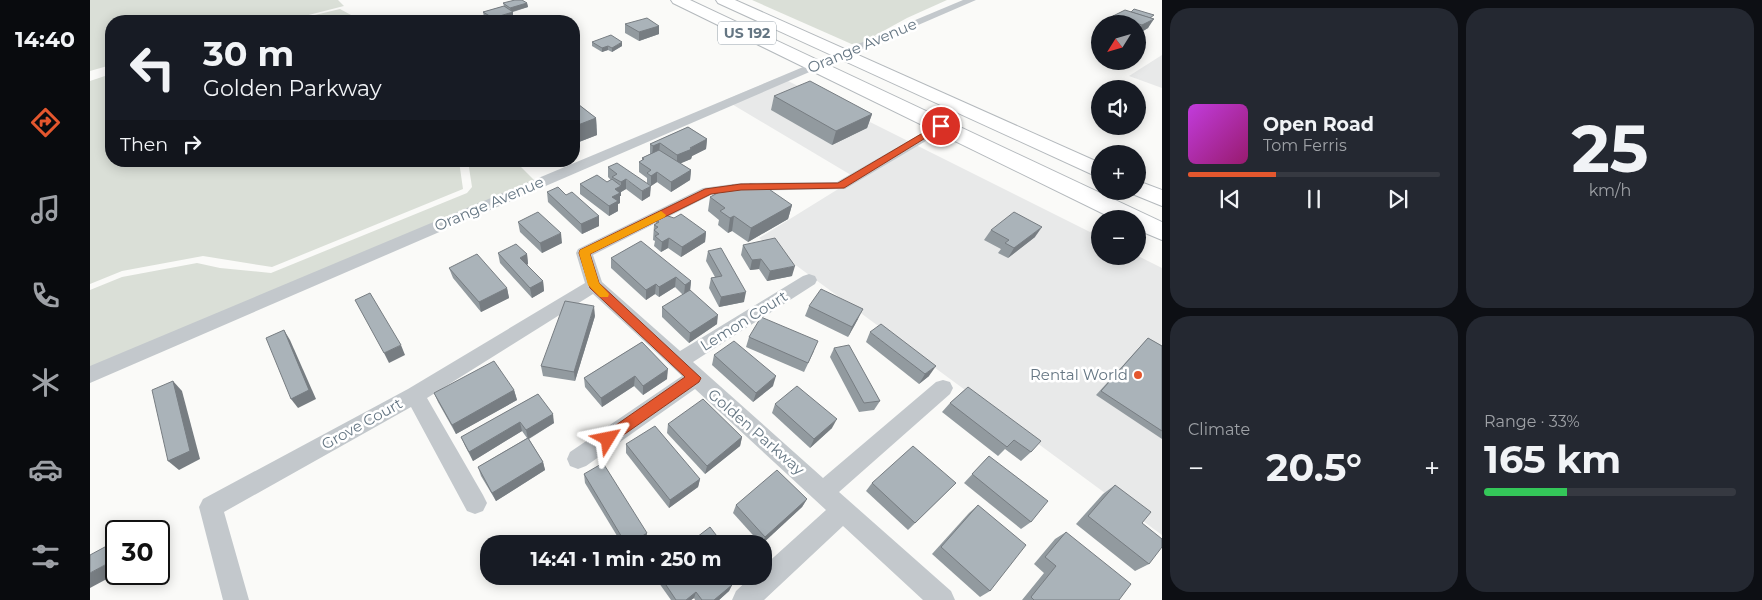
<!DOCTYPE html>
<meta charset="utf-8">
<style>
body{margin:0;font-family:Montserrat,sans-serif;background:#242831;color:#f1f3f6;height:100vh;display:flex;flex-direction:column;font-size:19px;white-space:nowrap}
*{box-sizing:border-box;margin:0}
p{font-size:16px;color:#9ea1a6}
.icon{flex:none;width:28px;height:28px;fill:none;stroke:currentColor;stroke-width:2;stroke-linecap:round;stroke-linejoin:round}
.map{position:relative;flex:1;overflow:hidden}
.sheet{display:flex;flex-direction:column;gap:8px;padding:8px;background:#0d0f14;width:600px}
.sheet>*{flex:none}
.banner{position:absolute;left:15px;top:15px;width:475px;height:152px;border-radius:20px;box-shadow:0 2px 12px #0003;background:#171b24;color:#f1f3f6;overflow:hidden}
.needle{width:32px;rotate:233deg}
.fabs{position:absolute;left:1001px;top:15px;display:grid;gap:10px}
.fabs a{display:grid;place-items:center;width:55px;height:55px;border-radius:50%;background:#171b24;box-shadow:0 2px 12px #0003;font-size:25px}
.speed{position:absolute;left:15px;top:520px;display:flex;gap:10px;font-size:25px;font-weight:700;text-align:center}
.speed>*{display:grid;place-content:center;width:65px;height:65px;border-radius:50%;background:#171b24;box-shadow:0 2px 12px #0003;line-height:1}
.speed .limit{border:2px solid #111;border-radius:8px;background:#fff;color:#111}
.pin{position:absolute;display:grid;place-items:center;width:42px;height:42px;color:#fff;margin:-21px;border:2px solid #fff;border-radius:50%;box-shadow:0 1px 5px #0007}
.me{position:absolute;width:55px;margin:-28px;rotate:55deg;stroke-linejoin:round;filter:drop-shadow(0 0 4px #0008)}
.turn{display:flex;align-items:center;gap:18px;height:105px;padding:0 15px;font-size:22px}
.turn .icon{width:65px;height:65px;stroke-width:2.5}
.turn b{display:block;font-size:35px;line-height:42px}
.then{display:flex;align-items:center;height:48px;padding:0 15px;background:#0003;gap:10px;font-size:19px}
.big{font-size:38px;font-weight:700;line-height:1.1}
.sheet .widget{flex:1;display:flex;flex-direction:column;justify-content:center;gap:8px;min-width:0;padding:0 18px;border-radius:20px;background:#242831}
.sheet .dial{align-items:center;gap:0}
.dial b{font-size:65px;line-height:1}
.song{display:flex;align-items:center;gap:15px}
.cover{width:60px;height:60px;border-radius:8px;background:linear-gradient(135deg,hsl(290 70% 55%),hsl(320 70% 35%))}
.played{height:5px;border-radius:2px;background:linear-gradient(90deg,#e4572e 35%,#363941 35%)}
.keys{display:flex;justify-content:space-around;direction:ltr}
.heat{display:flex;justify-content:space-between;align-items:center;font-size:28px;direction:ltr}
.charge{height:8px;border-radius:4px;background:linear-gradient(90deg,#34c759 33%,#363941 0)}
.sheet .tiles{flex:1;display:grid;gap:8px;grid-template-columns:repeat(2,1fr)}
.trip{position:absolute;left:390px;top:535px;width:292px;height:50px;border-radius:20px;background:#171b24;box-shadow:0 2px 12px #0003;font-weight:700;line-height:50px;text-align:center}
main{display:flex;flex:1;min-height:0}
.tabs{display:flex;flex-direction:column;width:90px;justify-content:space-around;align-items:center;background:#090b0e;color:#9ea1a6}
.tabs .icon{width:35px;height:35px}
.tabs .current{color:#e4572e}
.tabs b{font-size:22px;color:#f1f3f6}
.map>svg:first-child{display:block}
</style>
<main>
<nav class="tabs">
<b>14:40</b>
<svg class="icon current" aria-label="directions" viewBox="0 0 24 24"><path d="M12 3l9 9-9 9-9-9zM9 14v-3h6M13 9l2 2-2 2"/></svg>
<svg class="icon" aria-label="music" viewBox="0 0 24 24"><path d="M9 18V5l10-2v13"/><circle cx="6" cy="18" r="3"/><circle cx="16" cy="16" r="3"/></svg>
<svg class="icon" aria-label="phone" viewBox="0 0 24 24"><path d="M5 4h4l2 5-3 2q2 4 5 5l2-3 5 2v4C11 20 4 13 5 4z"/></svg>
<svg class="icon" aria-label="climate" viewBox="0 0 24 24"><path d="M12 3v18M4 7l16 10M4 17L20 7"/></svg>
<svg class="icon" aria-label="car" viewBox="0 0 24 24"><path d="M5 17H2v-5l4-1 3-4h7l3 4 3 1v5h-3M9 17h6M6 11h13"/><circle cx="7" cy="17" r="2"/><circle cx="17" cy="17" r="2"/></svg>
<svg class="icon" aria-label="filters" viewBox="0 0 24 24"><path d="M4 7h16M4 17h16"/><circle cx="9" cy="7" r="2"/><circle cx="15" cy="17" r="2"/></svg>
</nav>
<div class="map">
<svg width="1072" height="600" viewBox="0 0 1072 600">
<rect width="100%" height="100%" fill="#fafaf8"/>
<g fill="#e8e9e9">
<path d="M1072 55V88L1039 76Z"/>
<path d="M690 77 1010 237V256H1048L1072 268V535L669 238 766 178 635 100Z"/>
</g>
<g fill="#dadfd7">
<path d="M0 0H248L254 6 195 21H21V65L0 71Z"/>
<path d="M662 0H857L817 18 766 46Z"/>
<path d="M250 9 272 21H200Z"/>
<path d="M21 74V161H369L373 189 182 267 113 256 32 271 0 284V81Z"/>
<path d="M378 161H425L445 181 0 369V290L32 277 107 263 130 268 181 273 377 193 382 187Z"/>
</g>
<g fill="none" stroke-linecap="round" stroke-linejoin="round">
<g stroke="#b4b9bd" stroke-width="2">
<g id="highway">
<path d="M581 0H600L1072 222V240L1048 230V219H1024L583 3Z"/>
<path d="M626 0H645L1010 163V178L628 3Z"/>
<path d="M1048 181 1072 190V206L1040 193 1039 191H1048Z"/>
</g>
</g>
<g fill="#c3c8cc" fill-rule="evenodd">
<path d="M873 0H886L0 383V366Z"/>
<path d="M851 122 857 126 856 129 755 189 651 191 621 195 503 255 512 282 590 351 713 276 719 274 725 276 727 280 725 284 603 362 733 478 846 382 853 380 860 382 863 388 860 394 749 492 861 591 865 600H833L753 526 674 600H642L646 591 662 576H674V566L736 510 605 389 496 466 488 469 480 466 477 459 480 452 592 376 503 294 337 398 393 495 397 503 393 511 385 514 377 511 321 407 134 512 159 600H133L109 507 113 499 318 389 495 283 486 253 488 249 613 188 651 183 747 182Z"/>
</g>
<use href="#highway" fill="#fff" fill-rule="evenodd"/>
</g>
<g fill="#929a9f">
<path d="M413 3H437L438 7 423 12V16L407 21H402L394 17 393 12 414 6Z"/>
<path d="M1023 16 1062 18 1058 28 1048 34V24H1018Z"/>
<path d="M535 24 569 26V34L549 41 535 33Z"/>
<path d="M502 42 532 46 522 52 518 50 512 52 502 46Z"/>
<path d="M684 96 782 114 777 128 742 145 681 110Z"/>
<path d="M484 101 506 118 507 135 489 142 484 138Z"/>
<path d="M598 127 617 139 616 149 602 156 601 159 590 163 601 170 600 180 581 192 567 182 561 186 557 183V178L549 172V162L552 161V158L560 154V144Z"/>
<path d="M518 167 560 196 552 201 536 189 531 192V196H530V203L528 204V211L519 216 490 194V184L517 182 521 180 518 177Z"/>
<path d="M650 189 702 205 698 219 658 242 642 231 638 233 628 225 629 220 618 211 620 197Z"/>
<path d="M457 192 476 195 509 216V226L492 234 458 202Z"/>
<path d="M566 220 616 232 615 242 591 257 578 248 571 252 564 246 565 241 563 240 564 225 566 223Z"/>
<path d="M428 222 472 243 452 253 430 232Z"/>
<path d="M901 230 945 237 918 258 908 253 911 249 894 240Z"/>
<path d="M653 245 702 276 677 281 669 269 660 270 651 255Z"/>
<path d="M618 251 654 302 629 307 619 288 621 278 625 277 616 261Z"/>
<path d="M408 253 437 254 438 264 437 265 453 281 454 291 442 298 410 263Z"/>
<path d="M521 258 601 281 600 290 627 324 599 343 572 317V307L593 295 585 287 569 297 565 294 556 300 521 268Z"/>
<path d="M359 268 417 288 419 298 391 312 363 278Z"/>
<path d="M719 306 768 319 758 337 715 316Z"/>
<path d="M505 316 485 381 453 376 451 366Z"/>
<path d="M780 332 839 376 829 384 776 342Z"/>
<path d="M659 337 724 351 714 372 656 347Z"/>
<path d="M1058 338 1072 346V439L1006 395Z"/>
<path d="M552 342 577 379 553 395 544 386 512 407 495 387 494 378Z"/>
<path d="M744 348 790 401 784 410 769 412 740 357Z"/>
<path d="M624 355 683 386 663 402 622 365Z"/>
<path d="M878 387 941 452 931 461 915 449 908 456 852 412 860 403Z"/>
<path d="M424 390 427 400 366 434 348 402 344 393Z"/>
<path d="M448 394 464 423 439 439 453 462 455 470 406 501 391 476 388 467 437 438 432 431 383 461 375 446 371 437Z"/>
<path d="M685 404 742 428 720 448 682 413Z"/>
<path d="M578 424 652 437 650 446 615 474 577 433Z"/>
<path d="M536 444 610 479 608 487 579 508 536 453Z"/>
<path d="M899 456 941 522 931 529 874 483Z"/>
<path d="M494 474 556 541 551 544H532L495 483Z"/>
<path d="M782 483H866L818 530 776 491Z"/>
<path d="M1025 485 1052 523 1059 564 1045 571 986 524 1013 494Z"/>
<path d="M717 499 712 507 672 544H671L643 513 646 505Z"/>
<path d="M888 505 900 591 890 597 842 554 879 513Z"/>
<path d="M976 532 1029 600H932L954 573 944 564 965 539Z"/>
<path d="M564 576H635L642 585 639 591 629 600H605L604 598 601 600H581Z"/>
</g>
<g fill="#777d82">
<path d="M437 3 438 7 421 12 420 8Z"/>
<path d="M423 12V16L407 21H404L403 18Z"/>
<path d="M1064 19 1058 28 1048 34 1052 25Z"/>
<path d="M569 26V34L549 41V32Z"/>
<path d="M532 42V46L522 52V48Z"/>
<path d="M518 46V50L512 52V48Z"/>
<path d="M782 114 777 128 742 145 746 131Z"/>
<path d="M506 118 507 135 489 142 488 125Z"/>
<path d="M617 139 616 149 602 156 601 159 587 165V155Z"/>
<path d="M570 143 569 153 562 156 563 146Z"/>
<path d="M601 170 600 180 581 192V182Z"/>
<path d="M567 172V182L561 186V176Z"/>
<path d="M536 179V189L531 192V196H530V203L528 204V211L519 216V206L525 189 531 186V182Z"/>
<path d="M561 186 560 196 552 201V191Z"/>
<path d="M702 205 698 219 658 242 661 228Z"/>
<path d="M509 216V226L492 234 491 224Z"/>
<path d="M644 216 642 231 638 233 640 218Z"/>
<path d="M952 227 945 237 918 258 924 248Z"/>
<path d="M616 232 615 242 591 257 592 247Z"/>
<path d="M471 233 472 243 452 253 450 243Z"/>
<path d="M579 238 578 248 571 252 572 242Z"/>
<path d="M437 254 438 264 432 268 430 258Z"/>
<path d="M671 259 669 269 660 270 662 260Z"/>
<path d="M705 266 702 276 677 281 680 271Z"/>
<path d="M586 277 585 287 569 297V287Z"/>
<path d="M453 281 454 291 442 298 440 288Z"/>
<path d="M601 281 600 291 594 295 595 285Z"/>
<path d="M566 284 565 294 556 300V290Z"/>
<path d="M417 288 419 298 391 312 389 302Z"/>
<path d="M656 292 654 302 629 307 631 297Z"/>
<path d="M504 306 505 316 485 381 484 372Z"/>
<path d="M773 309 768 319 758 337 762 327Z"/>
<path d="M628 315 627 324 599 343 600 333Z"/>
<path d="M194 330 200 340 226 399 208 408 201 399Z"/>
<path d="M311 345 315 355 299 363 294 353Z"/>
<path d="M846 366 839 376 829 384 835 374Z"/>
<path d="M578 369 577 379 553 395V386Z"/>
<path d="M545 376 544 386 512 407 511 398Z"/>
<path d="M686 376 683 386 663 402 666 393Z"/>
<path d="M83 381 92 391 110 459 89 470 78 461Z"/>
<path d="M424 390 427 400 366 434 362 425Z"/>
<path d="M463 414 464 423 438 439 436 430Z"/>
<path d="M747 419 742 428 720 448 724 439Z"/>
<path d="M430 422 432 431 383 461 379 452Z"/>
<path d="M652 437 650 446 615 474 617 466Z"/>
<path d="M453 462 455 470 406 501 402 493Z"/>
<path d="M610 479 608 487 579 508 580 500Z"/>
<path d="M717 499 712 507 672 544 675 537Z"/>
<path d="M557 533 556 541 551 544H540Z"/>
<path d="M26 559V574L0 588V573Z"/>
<path d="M642 585 639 591 629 600H624Z"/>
<path d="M606 592 604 598 601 600H596Z"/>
</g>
<g fill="#aab3b9" stroke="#777d82">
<path d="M425 0H432L437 3 420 8 413 3Z"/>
<path d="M414 6 423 12 403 18 393 12Z"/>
<path d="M1044 9 1064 15 1060 18 1041 12Z"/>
<path d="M1035 10 1064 19 1052 25 1023 16Z"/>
<path d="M557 18 569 26 549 32 535 24Z"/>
<path d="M521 35 532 42 522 48 518 46 512 48 502 42Z"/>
<path d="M720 81 782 114 746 131 684 96Z"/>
<path d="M484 101 506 118 488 125 484 122Z"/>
<path d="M598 127 617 139 600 148 602 149 587 155 570 143 563 146 560 144Z"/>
<path d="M569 150 601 170 581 182 567 172 561 176 557 173 561 170 549 162 554 159 552 158Z"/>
<path d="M527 163 561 186 552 191 536 179 531 182 522 177 527 174 518 167Z"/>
<path d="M507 175 517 182 522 179 531 186 525 189 530 193 522 197 528 201 519 206 490 184Z"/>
<path d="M660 184 673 185 702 205 661 228 644 216 640 218 630 211 635 208 620 197 643 185 650 189Z"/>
<path d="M468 187 476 195 482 192 509 216 491 224 457 192Z"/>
<path d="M448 212 471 233 450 243 428 222Z"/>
<path d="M924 212 952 227 924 248 915 243 919 240 901 230Z"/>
<path d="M591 214 616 232 592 247 579 238 572 242 565 236 569 234 564 230 568 227 564 225 569 222 566 220 575 215 584 218Z"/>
<path d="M685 238 705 266 680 271 671 259 662 260 653 245Z"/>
<path d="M551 241 601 281 595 285 586 277 569 287 566 284 556 290 521 258Z"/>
<path d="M426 244 437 254 430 258 453 281 440 288 408 253Z"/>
<path d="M631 248 656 292 631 297 621 278 632 276 618 251Z"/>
<path d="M387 254 417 288 389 302 359 268Z"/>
<path d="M731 289 773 309 762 327 719 306Z"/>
<path d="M600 290 628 315 600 333 572 307Z"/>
<path d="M280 293 311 345 294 353 265 300Z"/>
<path d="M475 301 504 306 484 372 451 366Z"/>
<path d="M671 317 728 341 718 363 659 337Z"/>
<path d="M791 324 846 366 835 374 780 332Z"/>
<path d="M194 330 219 390 201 399 176 338Z"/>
<path d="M1058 338 1072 346V431L1011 391Z"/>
<path d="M644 341 686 376 666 393 624 355Z"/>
<path d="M552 342 578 369 553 386 545 376 511 398 494 378Z"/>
<path d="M759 345 790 401 774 403 744 348Z"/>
<path d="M404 361 424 390 362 425 344 393Z"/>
<path d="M83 381 100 451 78 461 62 390Z"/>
<path d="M707 386 747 419 724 439 685 404Z"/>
<path d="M878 387 951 441 941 452 924 440 917 447 860 403Z"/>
<path d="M448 394 463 414 436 430 430 422 379 452 371 437Z"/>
<path d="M613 399 652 437 617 466 578 424Z"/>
<path d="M565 426 610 479 580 500 536 444Z"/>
<path d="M438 438 453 462 402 493 388 467Z"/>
<path d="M823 446 866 483 825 523 782 483Z"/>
<path d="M899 456 958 501 941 522 882 474Z"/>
<path d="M513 463 557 533 540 544H536L494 474Z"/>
<path d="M687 470 717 499 675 537 646 505Z"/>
<path d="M1025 485 1061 512 1052 523 1072 539V547L1059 564 998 516Z"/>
<path d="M888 505 936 545 900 591 851 547Z"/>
<path d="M620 527 633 544H598Z"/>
<path d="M976 532 1041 584 1029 600H944L941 597 966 566 955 557Z"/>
<path d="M26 541V559L0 573V555Z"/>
<path d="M570 576H635L642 585 624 600H612L606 592 596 600H586Z"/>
</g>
<path fill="#e4572e" stroke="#94391e" d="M848 124 855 126 754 188 651 190 621 194 500 254 509 283 611 378 609 382 522 443 518 445 513 443 511 439 513 434 595 377 500 288 489 253 490 250 615 189 651 184 748 183Z"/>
<path fill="#f59e0b" d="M571 211 576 215 575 217 500 254 509 283 519 294 518 297H510L498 285 489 253 490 250Z"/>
<circle fill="#e4572e" stroke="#fff" stroke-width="2" cx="1048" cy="375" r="5"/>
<g text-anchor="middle" stroke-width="5" stroke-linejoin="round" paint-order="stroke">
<rect fill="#fff" stroke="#939fa8" stroke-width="1" x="628" y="21.5" width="58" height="23" rx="4"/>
<g font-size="14" font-weight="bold" fill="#657683">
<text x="657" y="38">US 192</text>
</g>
<g font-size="15" fill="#657683" stroke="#fff">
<text transform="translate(772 46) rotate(-23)" y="5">Orange Avenue</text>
<text transform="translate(399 204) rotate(-23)" y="5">Orange Avenue</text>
<text transform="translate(654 321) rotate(-32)" y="5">Lemon Court</text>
<text transform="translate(272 424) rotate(-29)" y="5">Grove Court</text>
<text transform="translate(666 432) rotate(41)" y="5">Golden Parkway</text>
</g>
<g font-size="15" fill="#657683" stroke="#fff" text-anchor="end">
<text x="1038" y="380">Rental World</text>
</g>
</g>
</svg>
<div class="fabs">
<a><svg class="needle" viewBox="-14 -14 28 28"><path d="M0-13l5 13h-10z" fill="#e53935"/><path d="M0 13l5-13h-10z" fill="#9ea1a6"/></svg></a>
<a><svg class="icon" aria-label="sound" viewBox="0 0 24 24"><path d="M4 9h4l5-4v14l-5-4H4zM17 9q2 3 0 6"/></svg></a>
<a>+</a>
<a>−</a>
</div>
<div class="speed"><div class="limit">30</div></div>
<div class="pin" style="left:851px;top:126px;background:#d93025"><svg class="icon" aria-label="arrive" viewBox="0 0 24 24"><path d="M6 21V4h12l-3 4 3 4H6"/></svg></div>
<svg class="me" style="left:518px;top:439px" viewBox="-20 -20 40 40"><path d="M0-17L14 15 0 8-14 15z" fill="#e4572e" stroke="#fff" stroke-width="4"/></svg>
<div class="trip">14:41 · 1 min · 250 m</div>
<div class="banner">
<div class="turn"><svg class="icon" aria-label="left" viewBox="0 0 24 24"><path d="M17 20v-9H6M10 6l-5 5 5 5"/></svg><div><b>30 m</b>Golden Parkway</div></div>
<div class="then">Then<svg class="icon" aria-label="right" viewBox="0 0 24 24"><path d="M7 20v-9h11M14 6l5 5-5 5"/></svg></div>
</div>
</div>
<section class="sheet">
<div class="tiles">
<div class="widget">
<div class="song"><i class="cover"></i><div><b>Open Road</b><p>Tom Ferris</p></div></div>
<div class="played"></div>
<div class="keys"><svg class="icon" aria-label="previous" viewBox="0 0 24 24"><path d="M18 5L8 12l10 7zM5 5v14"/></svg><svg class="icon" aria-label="pause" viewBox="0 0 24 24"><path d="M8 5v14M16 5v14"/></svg><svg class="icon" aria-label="next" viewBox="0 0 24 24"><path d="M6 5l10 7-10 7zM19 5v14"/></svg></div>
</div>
<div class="widget dial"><b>25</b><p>km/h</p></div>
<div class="widget"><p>Climate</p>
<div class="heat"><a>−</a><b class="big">20.5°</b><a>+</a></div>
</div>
<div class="widget"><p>Range · 33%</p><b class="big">165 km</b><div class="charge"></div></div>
</div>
</section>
</main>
